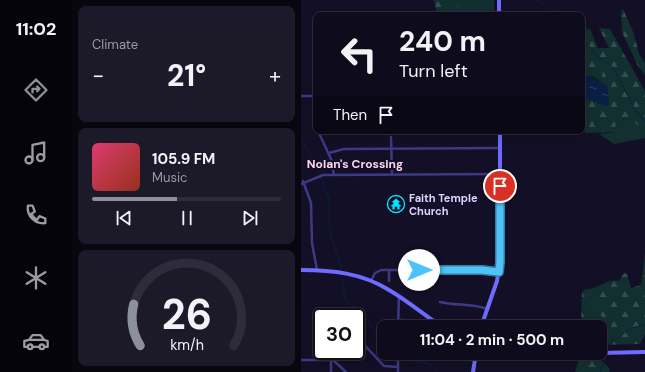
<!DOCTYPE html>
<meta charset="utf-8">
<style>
body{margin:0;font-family:"DM Sans",sans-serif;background:#1c1929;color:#f1f3f6;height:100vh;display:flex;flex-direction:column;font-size:15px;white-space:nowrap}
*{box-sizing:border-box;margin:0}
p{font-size:13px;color:#9b9ba3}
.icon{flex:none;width:22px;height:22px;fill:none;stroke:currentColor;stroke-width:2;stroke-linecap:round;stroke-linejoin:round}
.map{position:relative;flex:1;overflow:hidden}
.side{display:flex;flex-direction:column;gap:6px;padding:6px;background:#08060f;width:229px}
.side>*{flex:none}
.hud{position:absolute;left:12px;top:12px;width:272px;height:122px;border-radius:8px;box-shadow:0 4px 16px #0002,0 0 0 1px #2e2b3b;background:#0e0b1c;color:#f1f3f6;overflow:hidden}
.speed{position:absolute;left:12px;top:308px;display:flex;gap:8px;font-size:20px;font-weight:700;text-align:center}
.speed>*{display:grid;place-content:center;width:52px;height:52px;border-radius:50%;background:#0e0b1c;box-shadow:0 4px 16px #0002,0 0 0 1px #2e2b3b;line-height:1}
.speed .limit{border:2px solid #111;border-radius:6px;background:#fff;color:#111}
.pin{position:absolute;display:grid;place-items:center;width:34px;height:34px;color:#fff;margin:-17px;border:2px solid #fff;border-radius:50%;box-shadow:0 1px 4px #0007}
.me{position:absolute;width:44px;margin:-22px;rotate:90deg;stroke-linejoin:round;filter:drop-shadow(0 0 3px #0008)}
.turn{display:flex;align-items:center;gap:14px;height:84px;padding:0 20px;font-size:18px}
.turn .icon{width:52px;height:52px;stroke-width:2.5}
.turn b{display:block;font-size:28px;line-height:34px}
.then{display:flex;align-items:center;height:38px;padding:0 20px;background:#0003;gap:8px;font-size:15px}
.big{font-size:30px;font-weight:700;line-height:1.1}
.side .tile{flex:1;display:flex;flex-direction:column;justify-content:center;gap:6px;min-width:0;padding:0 14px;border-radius:8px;background:#1c1929}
.side .dial{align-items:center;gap:0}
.dial svg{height:104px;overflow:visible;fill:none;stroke:#2e2b3b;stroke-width:7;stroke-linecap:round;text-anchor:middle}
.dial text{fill:#f1f3f6;stroke:none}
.song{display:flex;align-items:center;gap:12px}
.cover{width:48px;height:48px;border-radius:6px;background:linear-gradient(135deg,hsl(340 70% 55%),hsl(10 70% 35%))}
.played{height:4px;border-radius:2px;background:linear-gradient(90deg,#8c9099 45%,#2e2b3b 45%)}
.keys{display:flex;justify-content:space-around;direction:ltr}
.heat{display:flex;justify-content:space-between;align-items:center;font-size:22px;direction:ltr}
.trip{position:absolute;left:76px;top:320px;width:230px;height:40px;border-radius:8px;background:#0e0b1c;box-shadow:0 4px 16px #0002,0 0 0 1px #2e2b3b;font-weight:700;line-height:40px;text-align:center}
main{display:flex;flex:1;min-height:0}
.menu{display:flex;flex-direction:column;width:72px;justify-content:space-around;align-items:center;background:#06040b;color:#9b9ba3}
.menu .icon{width:28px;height:28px}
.menu .active{color:#8c9099}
.menu b{font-size:18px;color:#f1f3f6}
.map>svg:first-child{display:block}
</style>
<main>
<nav class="menu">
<b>11:02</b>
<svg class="icon active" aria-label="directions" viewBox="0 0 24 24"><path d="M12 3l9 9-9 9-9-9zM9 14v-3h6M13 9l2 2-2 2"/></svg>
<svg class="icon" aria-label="music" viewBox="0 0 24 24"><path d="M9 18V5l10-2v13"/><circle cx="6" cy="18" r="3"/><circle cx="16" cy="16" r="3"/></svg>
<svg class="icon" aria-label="phone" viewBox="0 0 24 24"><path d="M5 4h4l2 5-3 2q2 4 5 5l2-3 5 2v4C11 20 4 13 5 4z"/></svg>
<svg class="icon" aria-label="climate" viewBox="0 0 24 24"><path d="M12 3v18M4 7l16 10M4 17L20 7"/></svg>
<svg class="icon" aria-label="car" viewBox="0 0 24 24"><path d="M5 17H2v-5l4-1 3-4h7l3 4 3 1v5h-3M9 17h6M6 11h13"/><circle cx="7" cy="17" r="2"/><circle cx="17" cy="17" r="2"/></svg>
</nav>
<section class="side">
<div class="tile"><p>Climate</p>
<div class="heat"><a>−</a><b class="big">21°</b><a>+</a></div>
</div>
<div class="tile">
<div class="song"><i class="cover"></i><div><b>105.9 FM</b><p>Music</p></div></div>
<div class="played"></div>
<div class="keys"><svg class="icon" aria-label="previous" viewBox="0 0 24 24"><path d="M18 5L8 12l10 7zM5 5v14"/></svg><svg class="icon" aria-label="pause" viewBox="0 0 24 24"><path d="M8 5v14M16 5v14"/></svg><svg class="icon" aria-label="next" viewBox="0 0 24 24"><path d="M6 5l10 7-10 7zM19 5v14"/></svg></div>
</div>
<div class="tile dial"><svg viewBox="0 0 100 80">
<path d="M14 69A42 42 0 1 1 86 69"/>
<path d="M14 69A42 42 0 0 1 9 37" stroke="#8c9099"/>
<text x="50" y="56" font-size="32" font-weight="700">26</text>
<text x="50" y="72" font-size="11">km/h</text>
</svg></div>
</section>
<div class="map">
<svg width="344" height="372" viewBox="0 0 344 372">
<defs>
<pattern id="forest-firs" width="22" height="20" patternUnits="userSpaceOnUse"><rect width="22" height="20" fill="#12302f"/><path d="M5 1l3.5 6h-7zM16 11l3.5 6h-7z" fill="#344d4e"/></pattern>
<pattern id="water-ripples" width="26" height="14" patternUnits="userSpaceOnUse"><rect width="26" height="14" fill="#0a1f44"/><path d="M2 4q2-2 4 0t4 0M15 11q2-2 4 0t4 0" fill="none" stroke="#2d3f60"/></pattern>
</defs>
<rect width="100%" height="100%" fill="#130f26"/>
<g fill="#12302f">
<path d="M150 0H193V15H161Z"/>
<path d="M293 67H300L303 70 301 81 288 73 287 70Z"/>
<path d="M326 117 344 131V138L313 144 298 134 314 132 315 123Z"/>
<path d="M296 295 307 321 305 335 299 331V327H292L291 320 284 319 286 297Z"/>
</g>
<g fill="url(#forest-firs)" fill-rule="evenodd">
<path d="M133 0H150L157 6 161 15H136Z"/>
<path d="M322 9 333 34 338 54 344 63V75L337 66 321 32 320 11Z"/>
<path d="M281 28 289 29 297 48H308L298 28 309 29 344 91V131L326 117 315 123 314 132 284 133 281 74 285 57 281 51ZM293 67H300L303 70 301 74V81L288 73 287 70ZM285 76H291L306 86 308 105 299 104 284 99Z"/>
<path d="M344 254V334L339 344 299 345V331L305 334 307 321 295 312 296 295 286 297 284 318 291 320 292 327H280L281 292 285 289C296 291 305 278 318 281L323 273 326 274 330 288 340 285Z"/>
<path d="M278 359 301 361 309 369 308 372H274Z"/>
</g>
<path fill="url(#water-ripples)" d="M287 75 306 86 308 105 299 104 284 99V77Z"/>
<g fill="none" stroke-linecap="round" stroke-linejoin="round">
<g stroke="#0a1f44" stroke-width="1">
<path d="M235 0 261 15"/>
<path d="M281 38 296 56 312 67 334 110 344 121"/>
<path d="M0 137 18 173"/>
<path d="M20 178 28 199 29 233 41 269"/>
<path d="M41 277 44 299 59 311 83 342"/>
<path d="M305 349 307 345 330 328 344 325"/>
<path d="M92 353 94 356"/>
<path d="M121 353 127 363"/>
<path d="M99 358 128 364 136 372"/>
<path d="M299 372 304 358"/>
</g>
<g stroke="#3d3a85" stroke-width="2.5">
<path d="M14 81 15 125"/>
<path d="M0 96H15"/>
<path d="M17 131 30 159 33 175"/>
<path d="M90 137 91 174"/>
<path d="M28 153 43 149 199 148"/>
<path d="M2 181 10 203 11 243 16 270"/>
<path d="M0 184 22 175 199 174"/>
<path d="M70 281 74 273 80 270H181L197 272"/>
<path d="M88 281V270"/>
<path d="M139 302C155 306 171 303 186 309"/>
<path d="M97 320H104L113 327"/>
<path d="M97 327 98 296"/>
<path d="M55 336 83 366 97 367"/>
<path d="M97 353V372"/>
<path d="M0 360H32L45 372"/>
<path d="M30 372V351"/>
</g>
<g stroke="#6f6bff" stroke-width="4">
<path d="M198 0V15"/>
<path d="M0 270C31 270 61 273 88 290 107 301 123 315 141 327"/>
<path d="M180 327 196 281 199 262V131"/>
<path d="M299 353 344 352"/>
<path d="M172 372 175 353"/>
</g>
</g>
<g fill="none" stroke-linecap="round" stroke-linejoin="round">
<g stroke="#337fa1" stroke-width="10">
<path id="route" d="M118 270H181L198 272 199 262V186"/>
</g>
<use href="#route" stroke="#4fc3f7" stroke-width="7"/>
</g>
<defs>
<g id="temple-ring" transform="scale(0.9)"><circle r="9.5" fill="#130f26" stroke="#00e5ff" stroke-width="1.5"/><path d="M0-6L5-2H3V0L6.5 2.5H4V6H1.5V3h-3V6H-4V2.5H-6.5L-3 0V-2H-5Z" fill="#00e5ff"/></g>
</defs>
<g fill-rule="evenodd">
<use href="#temple-ring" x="95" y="204"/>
</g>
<g text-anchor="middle" stroke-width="4" stroke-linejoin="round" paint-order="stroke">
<g font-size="11" font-weight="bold" fill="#d9d4ff" stroke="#130f26" text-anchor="start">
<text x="108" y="202">Faith Temple<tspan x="108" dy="13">Church</tspan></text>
</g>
<g font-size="12" font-weight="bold" fill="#ffd6f0" stroke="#130f26">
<text x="54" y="168">Nolan's Crossing</text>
</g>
</g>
</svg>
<div class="speed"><div class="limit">30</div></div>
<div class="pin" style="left:199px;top:186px;background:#d93025"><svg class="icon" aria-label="arrive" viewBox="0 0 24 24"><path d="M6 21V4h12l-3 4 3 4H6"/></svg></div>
<svg class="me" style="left:118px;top:270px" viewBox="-20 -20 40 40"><circle r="19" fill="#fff"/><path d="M0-13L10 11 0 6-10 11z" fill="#4fc3f7"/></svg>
<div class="trip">11:04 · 2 min · 500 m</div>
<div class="hud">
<div class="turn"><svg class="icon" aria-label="left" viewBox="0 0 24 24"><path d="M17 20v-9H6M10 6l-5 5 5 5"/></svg><div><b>240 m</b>Turn left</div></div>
<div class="then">Then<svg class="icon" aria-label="arrive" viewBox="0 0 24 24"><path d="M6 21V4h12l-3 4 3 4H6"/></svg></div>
</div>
</div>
</main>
